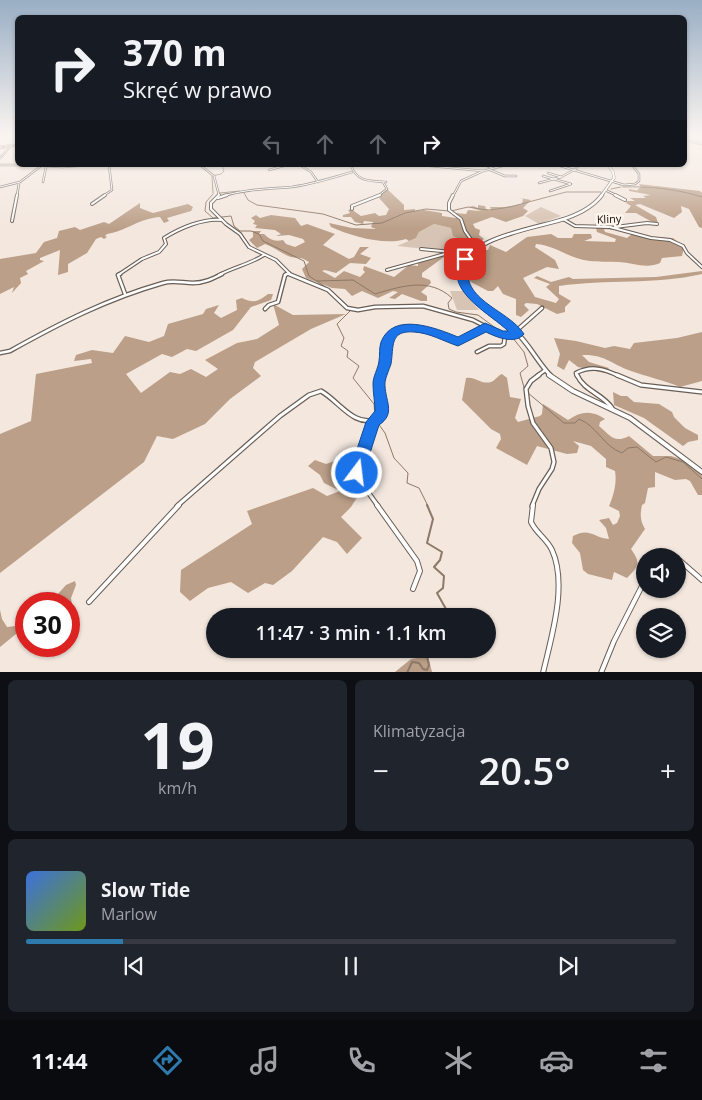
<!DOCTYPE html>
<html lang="pl">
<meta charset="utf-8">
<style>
body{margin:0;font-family:"Open Sans",sans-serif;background:#20242c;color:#f1f3f6;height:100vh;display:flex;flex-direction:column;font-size:19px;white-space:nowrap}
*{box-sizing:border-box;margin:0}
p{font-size:16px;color:#9ea1a6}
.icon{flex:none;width:28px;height:28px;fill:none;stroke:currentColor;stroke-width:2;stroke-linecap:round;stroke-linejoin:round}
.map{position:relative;height:672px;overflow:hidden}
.drawer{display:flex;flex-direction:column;gap:8px;padding:8px;background:#0d0f14;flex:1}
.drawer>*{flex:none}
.top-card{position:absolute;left:15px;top:15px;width:672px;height:152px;border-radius:8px;box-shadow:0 1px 4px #0004;background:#171b24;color:#f1f3f6;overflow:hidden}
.fabs{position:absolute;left:636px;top:548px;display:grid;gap:10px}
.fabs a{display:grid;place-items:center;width:50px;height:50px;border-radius:50%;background:#171b24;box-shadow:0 1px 4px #0004;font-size:25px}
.speed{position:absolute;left:15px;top:592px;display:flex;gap:10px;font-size:25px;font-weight:700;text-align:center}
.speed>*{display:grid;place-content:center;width:65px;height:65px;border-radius:50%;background:#171b24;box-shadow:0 1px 4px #0004;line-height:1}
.speed .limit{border:8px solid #d22;background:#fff;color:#111}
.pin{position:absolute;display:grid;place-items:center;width:42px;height:42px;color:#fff;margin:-21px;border-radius:10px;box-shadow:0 2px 8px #0006}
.me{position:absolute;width:55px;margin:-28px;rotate:15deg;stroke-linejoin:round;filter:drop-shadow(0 0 4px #0008)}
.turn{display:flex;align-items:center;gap:18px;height:105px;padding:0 25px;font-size:22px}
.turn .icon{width:65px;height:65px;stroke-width:2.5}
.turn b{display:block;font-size:35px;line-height:42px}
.lanes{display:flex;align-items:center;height:48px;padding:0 25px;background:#0003;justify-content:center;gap:25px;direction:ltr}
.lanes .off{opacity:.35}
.big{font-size:38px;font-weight:600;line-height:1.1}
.drawer .card{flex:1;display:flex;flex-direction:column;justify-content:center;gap:8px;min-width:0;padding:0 18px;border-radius:8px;background:#20242c}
.drawer .dial{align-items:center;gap:0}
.dial b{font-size:65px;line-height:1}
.song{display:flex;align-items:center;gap:15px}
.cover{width:60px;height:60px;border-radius:8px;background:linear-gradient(135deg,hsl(220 70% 55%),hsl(80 70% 35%))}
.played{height:5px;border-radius:2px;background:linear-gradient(90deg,#2f7aad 15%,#363941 15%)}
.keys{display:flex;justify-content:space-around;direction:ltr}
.heat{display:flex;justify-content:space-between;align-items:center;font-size:28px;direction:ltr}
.drawer .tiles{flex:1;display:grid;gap:8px;grid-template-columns:1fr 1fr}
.card:last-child{grid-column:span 2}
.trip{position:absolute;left:206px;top:608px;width:290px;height:50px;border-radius:25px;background:#171b24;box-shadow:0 1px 4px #0004;font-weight:600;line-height:50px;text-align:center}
.menu{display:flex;height:80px;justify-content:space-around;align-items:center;background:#090b0e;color:#9ea1a6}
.menu .icon{width:35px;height:35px}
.menu .current{color:#2f7aad}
.menu b{font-size:22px;color:#f1f3f6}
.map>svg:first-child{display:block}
</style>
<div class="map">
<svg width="702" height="673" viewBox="0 0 702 673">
<rect width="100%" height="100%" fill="#f3e7de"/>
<g fill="#d7c4b4">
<path d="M541 207 561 216 539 224 525 216Z"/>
<path d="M434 224 451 228 454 236 476 243C452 256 423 248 397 246L416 238 419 232Z"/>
<path d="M450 291H463L479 310H457Z"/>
</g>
<g fill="#bb9f88">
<path d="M639 184 700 191 702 193V228L699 227 689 209 681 206 682 212 674 218 640 204 635 205 656 217 658 223 652 222 636 213H625L631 206 626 203 627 201H635L630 198H646L643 196 651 195 629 191V189L639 191 637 190 641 187Z"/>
<path d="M387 189 404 205V210L415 209V211L424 210 442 213V216L456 218V213L466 214 468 210 481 211 469 207 473 206 478 208V205L485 206 486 209H491L490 207H505L522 204 523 199 520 198 531 200 523 208 528 211 523 216 506 222 492 217 473 224 475 228 480 230 479 235 484 239 469 249 465 248 468 246V243L453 236 451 228 434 224 419 232 416 238 409 241 406 239C385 246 351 236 331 227L329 223 352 228 376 229 371 227 373 222 364 221 363 224 355 222 351 217H343V215L350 213 348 210 351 209 361 216 375 213 379 216 386 215 389 209 379 198Z"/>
<path d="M140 203V208L153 213 188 204 193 207 191 211 167 218 169 221 164 223 160 217C140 218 126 231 107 234L105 236 107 237 104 239 101 237 96 239 87 253 68 264V272L58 275 60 250 40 258V260L44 261 26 271 28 274 20 278 21 283 12 293 14 287 0 294V259L36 253 44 242 57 238 59 231 75 227 80 230 104 222 109 224Z"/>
<path d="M256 215 260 218 271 215 295 218 301 226 307 224 335 234 323 245 349 259 354 257 360 247H369L360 254 371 258 366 264 350 263 336 273 325 270 322 271 335 278 344 271 360 277 365 272 363 270 364 266 394 277 409 265 418 266V260L448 254 422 273V277L430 280 431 283 421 292 427 296V301H421L402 294 395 299 389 298 398 292 393 291 378 298 362 291 352 296 345 289 332 288 306 278 302 269 309 262C300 256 300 259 291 257 286 256 272 246 265 244L257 248 249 240 253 237V231H261L259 234H264C270 240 275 242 283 240L286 244 295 247 305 242 303 239 289 235 276 236 281 234 275 230 255 228 257 225 253 224 255 221 251 218Z"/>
<path d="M595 223 617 226V230L604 229 605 232 627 238 632 234 623 229 652 237 673 238 684 247 682 256 662 258 660 263C647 269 633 263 619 262 605 261 594 263 580 259 565 255 552 245 536 244L535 247 555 260 559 269 547 267 523 278 535 297 556 303 559 299 546 287 550 284 534 278 537 276 551 282 569 277 573 279 656 277 702 271V274C655 285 606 279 559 286V294L571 301 565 307V312L557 314 537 304 526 303 524 305 529 310 521 317 516 315V299L503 294 498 286 493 291H488L469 281 466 268 478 270 482 261 480 259 479 250H488L490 245 506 252 527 237 551 234 558 238H572L574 234H591L592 238 584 241 615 242 616 239 597 232Z"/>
<path d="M268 294H273L271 300 251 307 233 330 196 351 187 349 172 357 162 354 126 374 141 393 170 372 180 374 191 369 206 377 218 369 205 360 237 343 257 339 279 325 273 304 293 315 346 314 311 329 255 362 253 368 261 376 230 399 205 424 173 439 157 436 144 462 0 573V434L31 421 36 374 92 363 91 359 74 361 76 355 92 350 113 353 125 336 149 342 164 336 168 324 203 314 206 309 219 305 214 313 221 318 237 310 236 300 242 298C254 304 259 301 268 294Z"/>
<path d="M702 332V381L680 387C664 380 647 377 631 371 611 364 605 354 582 355L589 362 609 368 604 373 578 367 569 360 564 370 557 366 560 354 554 338 576 341 605 348 614 346 630 349 634 343 677 338Z"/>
<path d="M502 374 507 378 510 397 521 399 515 418 518 422 540 416 542 414 543 404 568 420C581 411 592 410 605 419L600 422 599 426C610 435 614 444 629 436L653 456H671L680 459 702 476V495H698L690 481 686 479 675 480 655 472V487L648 488 645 503 642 505C640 515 640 520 645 529L631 549C641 563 639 566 627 578L614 572 612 580 588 574 583 570 580 553 572 543 573 536C590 527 594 538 609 539L606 528 599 520 609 518 613 525 617 523 620 516 619 511 609 506C614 495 617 482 615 471L606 467V459L591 446 573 441 579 446 577 453 567 454 537 446 527 465 496 448 501 439 500 434 491 429 462 400 466 378C475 376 481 385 491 382 496 380 497 376 502 374Z"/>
<path d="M613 392 621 396H627L634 402 659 404 672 412 674 417 685 428 698 435V440L688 442 683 446 644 418 614 405Z"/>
<path d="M343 458 350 461 355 468 353 476 357 478 363 488 351 507 341 517 362 538 347 554 337 542 323 537 292 571 273 585 265 583 248 593 231 582 208 588 190 601 180 592 181 570 252 524 247 511 313 488 327 496 340 491 324 483 320 475 308 466 315 460 326 464Z"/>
<path d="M75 581 76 585 71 598 73 611 69 613V604H49L66 585Z"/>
<path d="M0 610 2 619 7 627 16 626 26 619V630L16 634 0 647Z"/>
<path d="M428 656 432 672H395L411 659Z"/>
</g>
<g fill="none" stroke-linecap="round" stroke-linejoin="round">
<g stroke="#8d7967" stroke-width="1">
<path d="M623 187C649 186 677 189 702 197"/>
<path d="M611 189 621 187"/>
<path d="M243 191 248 200 257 205 323 214 356 225 382 223 405 213 426 209 449 211"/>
<path d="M213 193 212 176 221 174 224 171 222 165"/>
<path d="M220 193 240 191"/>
<path d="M213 194 206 202 205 211 213 218 231 216 234 226 240 231H251L259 234 263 241 304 261 309 276 327 288"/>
<path d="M491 210 510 207 566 192H601"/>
<path d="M451 211 468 207 487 210"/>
<path d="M317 281 353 280 375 294C402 286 429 277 452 298L448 303 449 309 456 312 478 315 497 329 512 337 524 352 528 366 520 373 525 391"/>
<path d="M330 290 349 307"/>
<path d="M350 311 337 324 344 338 341 346 348 351 347 357 359 366 353 378 374 404 375 417"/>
<path d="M528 393 564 423H575L579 419C597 426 603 446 622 453L628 448 637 447 656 462 666 457 683 462 702 479"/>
<path d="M377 422 385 433 394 458 408 473 407 483 419 488 428 506"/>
</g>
<g stroke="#8d7967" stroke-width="2">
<path d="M427 505 433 519 427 543 442 552 440 560 434 567 444 576 443 588 437 593 446 609 447 616"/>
<path d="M407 673 412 662 419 663 423 669 427 670 429 665 426 653 430 649"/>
</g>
<g stroke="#685e56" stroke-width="2.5">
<g id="minor-far4">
<path d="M685 140 702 144"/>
<path d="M0 147 12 145"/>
<path d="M0 158 12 145"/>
<path d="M300 165 311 172 318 182"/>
<path d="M351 165C356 182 371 181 386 182"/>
<path d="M485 165 494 169"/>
<path d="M557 165 624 185 635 184 639 181V174L632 165"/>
<path d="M269 170 287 165"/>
<path d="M490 170 505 176H516"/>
<path d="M575 170 579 165"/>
<path d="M548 173 561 177"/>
<path d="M543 176 571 184 550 191"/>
<path d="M43 182 46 167"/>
<path d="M539 183 561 177 574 170"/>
<path d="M0 187 20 182 41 166"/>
<path d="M605 190 618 196"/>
<path d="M17 196 19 183"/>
<path d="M103 196 112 190 109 165"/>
<path d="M223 196C246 189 268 189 292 187 312 184 332 178 352 172"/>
<path d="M378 196 387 189 383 182"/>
<path d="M453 196 461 181 483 171"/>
</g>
</g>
<g stroke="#685e56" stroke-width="4">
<g id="minor-far3">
<path d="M453 195 449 203V210L461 219 465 231 477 248"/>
<path d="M615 195 625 200"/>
<path d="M218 198 227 195"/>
<path d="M92 204 105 195"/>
<path d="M352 209V206L380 195"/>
<path d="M563 219 575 226 609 227"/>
<path d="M12 221 17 195"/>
<path d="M610 227 651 238 670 240 683 246 687 253 702 267"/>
<path d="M615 227 647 223 657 224"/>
<path d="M421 249 452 252 476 249"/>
<path d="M387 270 452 252"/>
<path d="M118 275 142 259 159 252 166 244 164 238C180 228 203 218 222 220"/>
<path d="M219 275C234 267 250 264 264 255"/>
<path d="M285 275 289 273"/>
</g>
</g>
<g stroke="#685e56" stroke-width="5">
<g id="minor-far2">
<path d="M120 274 118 275 125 294"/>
<path d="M265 309 269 305 278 302 285 275 287 274"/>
<path d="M516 331 542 308"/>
<path d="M477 352 489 346H501L504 344 505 336"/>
<path d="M0 353 10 351C60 323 107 299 163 283 173 280 183 283 193 283 204 283 212 279 222 274"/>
<path d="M381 376C384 364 385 349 389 338 400 313 442 337 458 342L485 327"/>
<path d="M537 376 544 371"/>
<path d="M577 376 576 373C592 365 604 369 619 376"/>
</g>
</g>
<g stroke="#685e56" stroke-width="5.5">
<g id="minor-far1">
<path d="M577 375C584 391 603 394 612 408"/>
<path d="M617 375 641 385 702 392"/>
<path d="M373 421 357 473 360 481 378 506"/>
<path d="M177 506 280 416 309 395 321 391C339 401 354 428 377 419L382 410 379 392 381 375"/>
<path d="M532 506 539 489 552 469 554 462 551 448 533 423 528 406 526 389 531 381 539 375"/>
</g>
</g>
<g stroke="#685e56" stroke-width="6">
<g id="minor">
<path d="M377 505 417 561 420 571 413 589"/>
<path d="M533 505 531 522C536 533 547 539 552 550 568 585 551 638 543 673"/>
<path d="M656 556 661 552 672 556"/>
<path d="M678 559 702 580"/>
<path d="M89 602 179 505"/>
<path d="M601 673 614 641 645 580"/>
</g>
</g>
<g stroke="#685e56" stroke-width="2.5">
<g id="tertiary-far2">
<path d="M0 165H18"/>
<path d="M28 165 62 167 91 165"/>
<path d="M200 165 214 176 219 195 218 196"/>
<path d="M421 165 483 171 506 165"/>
</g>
</g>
<g stroke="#685e56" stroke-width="4">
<path id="tertiary-far1" d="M219 195 211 203V209L226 224 240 234 249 247 276 260 291 275"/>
</g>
<g stroke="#685e56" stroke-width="5">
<path id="tertiary" d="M289 274 328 290 347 308 358 310 375 307 423 306 473 320 502 335 518 334"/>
</g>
<g stroke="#685e56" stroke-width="3">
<path id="secondary-far3" d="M601 196 614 178 613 172 608 165"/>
</g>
<g stroke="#685e56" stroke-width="4.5">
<path id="secondary-far2" d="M462 275C459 237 540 228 567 218 581 213 593 207 602 195"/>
</g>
<g stroke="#685e56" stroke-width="5.5">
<path id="secondary-far1" d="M462 274C465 302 496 312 514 330 529 343 537 362 551 376"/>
</g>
<g stroke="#685e56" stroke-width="6">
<path id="secondary" d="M549 375 573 391 630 418 702 472"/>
</g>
<use href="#minor-far4" stroke="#fff" stroke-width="1"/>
<use href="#minor-far3" stroke="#fff" stroke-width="2"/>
<use href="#minor-far2" stroke="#fff" stroke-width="2.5"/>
<use href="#minor-far1" stroke="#fff" stroke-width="3"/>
<use href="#minor" stroke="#fff" stroke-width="4"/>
<use href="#tertiary-far2" stroke="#fff" stroke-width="1"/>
<use href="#tertiary-far1" stroke="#fff" stroke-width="2"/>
<use href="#tertiary" stroke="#fff" stroke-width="2.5"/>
<use href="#secondary-far3" stroke="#fff" stroke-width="2"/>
<use href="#secondary-far2" stroke="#fff" stroke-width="2.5"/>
<use href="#secondary-far1" stroke="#fff" stroke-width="3"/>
<use href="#secondary" stroke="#fff" stroke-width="4"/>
<g stroke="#69635d" stroke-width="2.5">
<path id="rail" d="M0 148 18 145"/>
</g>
<use href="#rail" stroke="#fef5ed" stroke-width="1" stroke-dasharray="2.5" stroke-linecap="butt"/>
</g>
<linearGradient id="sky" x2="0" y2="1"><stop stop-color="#99aec4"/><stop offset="0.59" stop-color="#faf4f0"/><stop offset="1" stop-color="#faf4f0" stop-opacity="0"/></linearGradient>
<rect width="702" height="229" fill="url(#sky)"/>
<path fill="#1a73e8" stroke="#114b97" d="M465 256 470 259C456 300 507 308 524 334 515 345 496 337 486 332L458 346C443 341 430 333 414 332 389 330 394 347 391 364 389 370 386 376 385 382 384 400 397 413 379 425L362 478 357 480 352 478 349 473 366 422 375 411C375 402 373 393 373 384 373 376 378 369 379 361 380 355 379 348 381 342 393 311 436 328 458 337L485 323 503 331H508C492 315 449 294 458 265 460 260 460 258 465 256Z"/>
<g text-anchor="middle" stroke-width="5" stroke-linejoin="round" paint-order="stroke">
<g font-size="11" fill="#120f0c" stroke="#fef5ed">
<text transform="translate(609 219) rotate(-2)" y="4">Kliny</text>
</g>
</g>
</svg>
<div class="fabs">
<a><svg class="icon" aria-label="sound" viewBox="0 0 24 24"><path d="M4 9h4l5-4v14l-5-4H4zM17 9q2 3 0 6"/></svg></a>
<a><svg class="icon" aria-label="layers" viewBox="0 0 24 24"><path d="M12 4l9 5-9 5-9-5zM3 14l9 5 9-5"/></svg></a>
</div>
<div class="speed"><div class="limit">30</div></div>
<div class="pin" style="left:465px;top:259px;background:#d93025"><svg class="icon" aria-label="arrive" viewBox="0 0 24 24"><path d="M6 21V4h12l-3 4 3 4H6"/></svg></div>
<svg class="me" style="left:357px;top:473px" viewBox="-20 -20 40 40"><circle r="17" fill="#1a73e8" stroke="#fff" stroke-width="3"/><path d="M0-11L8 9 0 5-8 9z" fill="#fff"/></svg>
<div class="trip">11:47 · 3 min · 1.1 km</div>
<div class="top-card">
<div class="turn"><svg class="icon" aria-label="right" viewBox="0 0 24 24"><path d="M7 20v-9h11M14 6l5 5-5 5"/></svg><div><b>370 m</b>Skręć w prawo</div></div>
<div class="lanes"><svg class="icon off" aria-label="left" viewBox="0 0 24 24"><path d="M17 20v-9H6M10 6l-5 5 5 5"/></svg><svg class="icon off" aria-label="ahead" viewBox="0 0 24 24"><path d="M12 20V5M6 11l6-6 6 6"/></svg><svg class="icon off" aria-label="ahead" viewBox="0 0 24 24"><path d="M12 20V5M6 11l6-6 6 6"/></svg><svg class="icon" aria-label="right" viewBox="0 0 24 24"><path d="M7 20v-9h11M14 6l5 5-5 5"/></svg></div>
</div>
</div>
<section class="drawer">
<div class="tiles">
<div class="card dial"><b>19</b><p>km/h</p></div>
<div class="card"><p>Klimatyzacja</p>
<div class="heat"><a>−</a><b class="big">20.5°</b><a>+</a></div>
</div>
<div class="card">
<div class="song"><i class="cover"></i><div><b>Slow Tide</b><p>Marlow</p></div></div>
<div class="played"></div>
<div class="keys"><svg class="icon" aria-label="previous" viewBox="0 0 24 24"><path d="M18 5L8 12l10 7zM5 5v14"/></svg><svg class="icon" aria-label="pause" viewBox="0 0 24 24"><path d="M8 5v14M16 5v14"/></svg><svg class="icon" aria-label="next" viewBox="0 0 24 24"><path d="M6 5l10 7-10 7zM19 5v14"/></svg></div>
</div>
</div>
</section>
<nav class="menu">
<b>11:44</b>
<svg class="icon current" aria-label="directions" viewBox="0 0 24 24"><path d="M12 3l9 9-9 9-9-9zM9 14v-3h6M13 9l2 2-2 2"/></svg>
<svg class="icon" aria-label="music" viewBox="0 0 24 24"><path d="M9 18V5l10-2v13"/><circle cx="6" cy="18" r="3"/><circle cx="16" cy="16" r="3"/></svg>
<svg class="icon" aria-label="phone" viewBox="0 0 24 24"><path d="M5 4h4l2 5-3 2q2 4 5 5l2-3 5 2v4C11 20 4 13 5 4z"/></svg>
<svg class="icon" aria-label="climate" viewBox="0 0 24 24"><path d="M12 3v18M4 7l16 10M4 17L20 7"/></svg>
<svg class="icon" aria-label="car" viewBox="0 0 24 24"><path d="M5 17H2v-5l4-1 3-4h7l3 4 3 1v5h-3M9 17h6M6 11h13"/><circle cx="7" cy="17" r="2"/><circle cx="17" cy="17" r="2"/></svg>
<svg class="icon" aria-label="filters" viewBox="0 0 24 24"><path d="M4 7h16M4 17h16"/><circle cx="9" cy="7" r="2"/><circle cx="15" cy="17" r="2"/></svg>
</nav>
